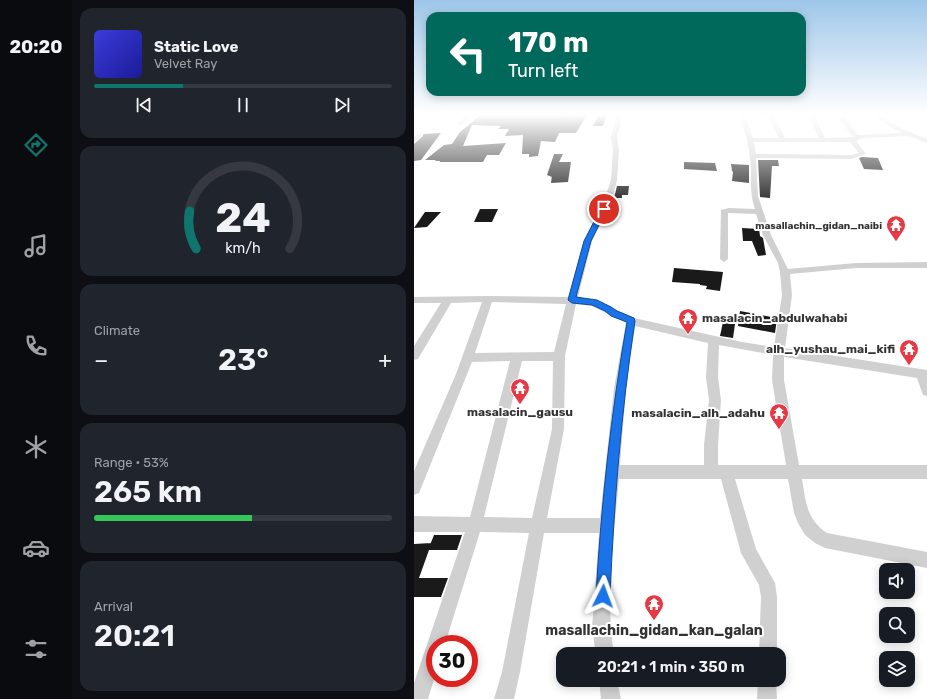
<!DOCTYPE html>
<meta charset="utf-8">
<style>
body{margin:0;font-family:Rubik,sans-serif;background:#20242c;color:#f1f3f6;height:100vh;display:flex;flex-direction:column;font-size:15px;white-space:nowrap}
*{box-sizing:border-box;margin:0}
p{font-size:13px;color:#9ea1a6}
.icon{flex:none;width:22px;height:22px;fill:none;stroke:currentColor;stroke-width:2;stroke-linecap:round;stroke-linejoin:round}
.map{position:relative;flex:1;overflow:hidden}
.side{display:flex;flex-direction:column;gap:8px;padding:8px;background:#0d0f14;width:342px}
.side>*{flex:none}
.hud{position:absolute;left:12px;top:12px;width:380px;height:84px;border-radius:12px;box-shadow:0 2px 10px #0003;background:#00695c;color:#fff;overflow:hidden}
.fabs{position:absolute;left:465px;top:563px;display:grid;gap:8px}
.fabs a{display:grid;place-items:center;width:36px;height:36px;border-radius:8px;background:#171b24;box-shadow:0 2px 10px #0003;font-size:20px}
.speed{position:absolute;left:12px;top:635px;display:flex;gap:8px;font-size:20px;font-weight:700;text-align:center}
.speed>*{display:grid;place-content:center;width:52px;height:52px;border-radius:50%;background:#171b24;box-shadow:0 2px 10px #0003;line-height:1}
.speed .limit{border:6px solid #d22;background:#fff;color:#111}
.pin{position:absolute;display:grid;place-items:center;width:34px;height:34px;color:#fff;margin:-17px;border:2px solid #fff;border-radius:50%;box-shadow:0 1px 4px #0007}
.me{position:absolute;width:44px;margin:-22px;rotate:3deg;stroke-linejoin:round;filter:drop-shadow(0 0 3px #0008)}
.turn{display:flex;align-items:center;gap:14px;height:84px;padding:0 16px;font-size:18px}
.turn .icon{width:52px;height:52px;stroke-width:2.5}
.turn b{display:block;font-size:28px;line-height:34px}
.big{font-size:30px;font-weight:600;line-height:1.1}
.side .tile{flex:1;display:flex;flex-direction:column;justify-content:center;gap:6px;min-width:0;padding:0 14px;border-radius:12px;background:#20242c}
.side .dial{align-items:center;gap:0}
.dial svg{height:104px;overflow:visible;fill:none;stroke:#363941;stroke-width:7;stroke-linecap:round;text-anchor:middle}
.dial text{fill:#f1f3f6;stroke:none}
.song{display:flex;align-items:center;gap:12px}
.cover{width:48px;height:48px;border-radius:6px;background:linear-gradient(135deg,hsl(240 70% 55%),hsl(240 70% 35%))}
.played{height:4px;border-radius:2px;background:linear-gradient(90deg,#0f766e 30%,#363941 30%)}
.keys{display:flex;justify-content:space-around;direction:ltr}
.heat{display:flex;justify-content:space-between;align-items:center;font-size:22px;direction:ltr}
.charge{height:6px;border-radius:3px;background:linear-gradient(90deg,#34c759 53%,#363941 0)}
.trip{position:absolute;left:142px;top:647px;width:230px;height:40px;border-radius:12px;background:#171b24;box-shadow:0 2px 10px #0003;font-weight:600;line-height:40px;text-align:center}
main{display:flex;flex:1;min-height:0}
.dock{display:flex;flex-direction:column;width:72px;justify-content:space-around;align-items:center;background:#090b0e;color:#9ea1a6}
.dock .icon{width:28px;height:28px}
.dock .active{color:#0f766e}
.dock b{font-size:18px;color:#f1f3f6}
.map>svg:first-child{display:block}
</style>
<main>
<nav class="dock">
<b>20:20</b>
<svg class="icon active" aria-label="directions" viewBox="0 0 24 24"><path d="M12 3l9 9-9 9-9-9zM9 14v-3h6M13 9l2 2-2 2"/></svg>
<svg class="icon" aria-label="music" viewBox="0 0 24 24"><path d="M9 18V5l10-2v13"/><circle cx="6" cy="18" r="3"/><circle cx="16" cy="16" r="3"/></svg>
<svg class="icon" aria-label="phone" viewBox="0 0 24 24"><path d="M5 4h4l2 5-3 2q2 4 5 5l2-3 5 2v4C11 20 4 13 5 4z"/></svg>
<svg class="icon" aria-label="climate" viewBox="0 0 24 24"><path d="M12 3v18M4 7l16 10M4 17L20 7"/></svg>
<svg class="icon" aria-label="car" viewBox="0 0 24 24"><path d="M5 17H2v-5l4-1 3-4h7l3 4 3 1v5h-3M9 17h6M6 11h13"/><circle cx="7" cy="17" r="2"/><circle cx="17" cy="17" r="2"/></svg>
<svg class="icon" aria-label="filters" viewBox="0 0 24 24"><path d="M4 7h16M4 17h16"/><circle cx="9" cy="7" r="2"/><circle cx="15" cy="17" r="2"/></svg>
</nav>
<section class="side">
<div class="tile">
<div class="song"><i class="cover"></i><div><b>Static Love</b><p>Velvet Ray</p></div></div>
<div class="played"></div>
<div class="keys"><svg class="icon" aria-label="previous" viewBox="0 0 24 24"><path d="M18 5L8 12l10 7zM5 5v14"/></svg><svg class="icon" aria-label="pause" viewBox="0 0 24 24"><path d="M8 5v14M16 5v14"/></svg><svg class="icon" aria-label="next" viewBox="0 0 24 24"><path d="M6 5l10 7-10 7zM19 5v14"/></svg></div>
</div>
<div class="tile dial"><svg viewBox="0 0 100 80">
<path d="M14 69A42 42 0 1 1 86 69"/>
<path d="M14 69A42 42 0 0 1 9 40" stroke="#0f766e"/>
<text x="50" y="56" font-size="32" font-weight="700">24</text>
<text x="50" y="72" font-size="11">km/h</text>
</svg></div>
<div class="tile"><p>Climate</p>
<div class="heat"><a>−</a><b class="big">23°</b><a>+</a></div>
</div>
<div class="tile"><p>Range · 53%</p><b class="big">265 km</b><div class="charge"></div></div>
<div class="tile"><p>Arrival</p><b class="big">20:21</b></div>
</section>
<div class="map">
<svg width="513" height="699" viewBox="0 0 513 699">
<rect width="100%" height="100%" fill="#fff"/>
<g fill="#1a1a1a">
<path d="M68 114H140L153 116 173 115 162 133H145L141 142 127 141 124 156 115 157V154H108L109 135 91 136 95 129H84L87 126 58 125 49 146 92 143 85 155H73L69 162H26V161H21L22 160H11L30 145 38 144 46 132Z"/>
<path d="M185 114H193L189 126H179Z"/>
<path d="M27 133 7 160 0 161V144L9 136V134Z"/>
<path d="M140 154H149L145 162H157L154 182 137 183 138 175V177L133 175Z"/>
<path d="M448 157 464 158 469 170 450 169 445 158Z"/>
<path d="M344 160H364L365 166H358L356 198 346 197Z"/>
<path d="M270 162 301 163 303 171 270 169Z"/>
<path d="M317 164 335 165V183L318 181 319 172 318 171Z"/>
<path d="M203 186H215L214 195H208V198H200Z"/>
<path d="M66 209H84L78 222H60Z"/>
<path d="M11 212H27L13 227 0 228Z"/>
<path d="M328 228 345 229 346 236 349 238 352 255 344 256 338 241H329Z"/>
<path d="M260 268 309 272 306 291 292 289 293 286 286 285V284L258 282Z"/>
<path d="M326 311 363 318 361 333 324 326Z"/>
<path d="M309 322 321 324 319 338 306 336Z"/>
<path d="M20 535H48L43 550H15L5 578H34L27 597H0V544L17 543 16 545Z"/>
</g>
<g fill="none" stroke-linecap="round" stroke-linejoin="round">
<g fill="#d0d0d0" fill-rule="evenodd">
<path d="M54 114H60L48 125H44V123Z"/>
<path d="M201 114H207V124L203 136 205 150 203 180 198 201 178 241 164 297 184 301 220 318 328 342 360 347 368 295 366 272 364 263 349 235 342 214 314 213V259L310 262 306 259 307 210 315 208 341 209C336 194 337 184 337 169 336 149 332 132 324 114H330L339 138H365L353 114H359L371 138H405L394 114H400L411 138 439 137 426 119 428 114H434L432 119 444 135 487 133 456 114H463L488 129 513 139V143L495 136 448 138 442 141 452 154 437 159 342 158 344 196 357 235 374 269 442 263 513 262V268H442L376 274 378 295 371 348 513 370V396L509 395 503 378 370 357V380L385 465H513V479H388C392 502 392 519 413 533L513 552V568L411 548 401 543 391 535 384 523 380 513 374 479H321L342 549 361 583 363 597V654H345L347 597 345 585 327 553 307 479H205C200 535 191 598 200 654H182L178 628 185 533H130L106 672 100 699H80L88 672 115 533 66 532 31 644H21V676L14 699H0V683L51 532H0V516L56 517 96 361 58 362 5 493 0 495V471L42 374 68 302 37 303 4 359 0 360V346L27 303H0V297L74 296 154 297 170 241 190 201 197 180 199 150 197 136 201 124ZM340 142H436L445 153 437 155 342 154ZM78 302 152 304 140 352 61 353ZM162 304 178 306 212 323 200 388 186 518H133L150 429 151 356ZM221 326 294 343 292 377 295 400 290 445V465H206L212 388ZM305 345 359 355 358 380 372 465H304V445L307 400 304 377ZM108 361H139L138 429 118 518 70 517Z"/>
<path d="M480 114H513V118L483 116Z"/>
<path d="M3 134 8 135 0 143V137Z"/>
<path d="M185 680H203L207 699H187Z"/>
<path d="M344 680H362L363 699H343Z"/>
</g>
</g>
<linearGradient id="sky" x2="0" y2="1"><stop stop-color="#9ec6ea"/><stop offset="0.54" stop-color="#fff"/><stop offset="1" stop-color="#fff" stop-opacity="0"/></linearGradient>
<rect width="513" height="212" fill="url(#sky)"/>
<path fill="#1a73e8" stroke="#114b97" d="M187 208 193 209 177 241 162 297 183 300 197 307 203 311 220 318 221 321C207 412 200 504 196 596L194 601 189 603 184 601 182 596C187 505 197 413 213 322L197 316 191 311 178 305 158 303 154 300 170 241Z"/>
<defs>
<g id="temple-pin" transform="scale(1)"><path d="M0 17L-7.5 6A9.5 9.5 0 1 1 7.5 6Z" fill="#e63946" stroke="#fff"/><path d="M0-6L5-2H3V0L6.5 2.5H4V6H1.5V3h-3V6H-4V2.5H-6.5L-3 0V-2H-5Z" fill="#fff"/></g>
</defs>
<g fill-rule="evenodd">
<use href="#temple-pin" x="482" y="225"/>
<use href="#temple-pin" x="274" y="318"/>
<use href="#temple-pin" x="495" y="349"/>
<use href="#temple-pin" x="106" y="388"/>
<use href="#temple-pin" x="365" y="413"/>
<use href="#temple-pin" x="240" y="604"/>
</g>
<g text-anchor="middle" stroke-width="4" stroke-linejoin="round" paint-order="stroke">
<g font-size="10" font-weight="bold" fill="#333" stroke="#fff" text-anchor="end">
<text x="468" y="229">masallachin_gidan_naibi</text>
</g>
<g font-size="12" font-weight="bold" fill="#333" stroke="#fff" text-anchor="end">
<text x="288" y="322" text-anchor="start">masalacin_abdulwahabi</text>
<text x="481" y="353">alh_yushau_mai_kifi</text>
<text x="106" y="416" text-anchor="middle">masalacin_gausu</text>
<text x="351" y="417">masalacin_alh_adahu</text>
</g>
<g font-size="14" font-weight="bold" fill="#333" stroke="#fff">
<text x="240" y="635">masallachin_gidan_kan_galan</text>
</g>
</g>
</svg>
<div class="fabs">
<a><svg class="icon" aria-label="sound" viewBox="0 0 24 24"><path d="M4 9h4l5-4v14l-5-4H4zM17 9q2 3 0 6"/></svg></a>
<a><svg class="icon" aria-label="search" viewBox="0 0 24 24"><circle cx="10" cy="10" r="6"/><path d="M15 15l6 6"/></svg></a>
<a><svg class="icon" aria-label="layers" viewBox="0 0 24 24"><path d="M12 4l9 5-9 5-9-5zM3 14l9 5 9-5"/></svg></a>
</div>
<div class="speed"><div class="limit">30</div></div>
<div class="pin" style="left:190px;top:209px;background:#d93025"><svg class="icon" aria-label="arrive" viewBox="0 0 24 24"><path d="M6 21V4h12l-3 4 3 4H6"/></svg></div>
<svg class="me" style="left:189px;top:596px" viewBox="-20 -20 40 40"><path d="M0-17L14 15 0 8-14 15z" fill="#1a73e8" stroke="#fff" stroke-width="4"/></svg>
<div class="trip">20:21 · 1 min · 350 m</div>
<div class="hud">
<div class="turn"><svg class="icon" aria-label="left" viewBox="0 0 24 24"><path d="M17 20v-9H6M10 6l-5 5 5 5"/></svg><div><b>170 m</b>Turn left</div></div>
</div>
</div>
</main>
